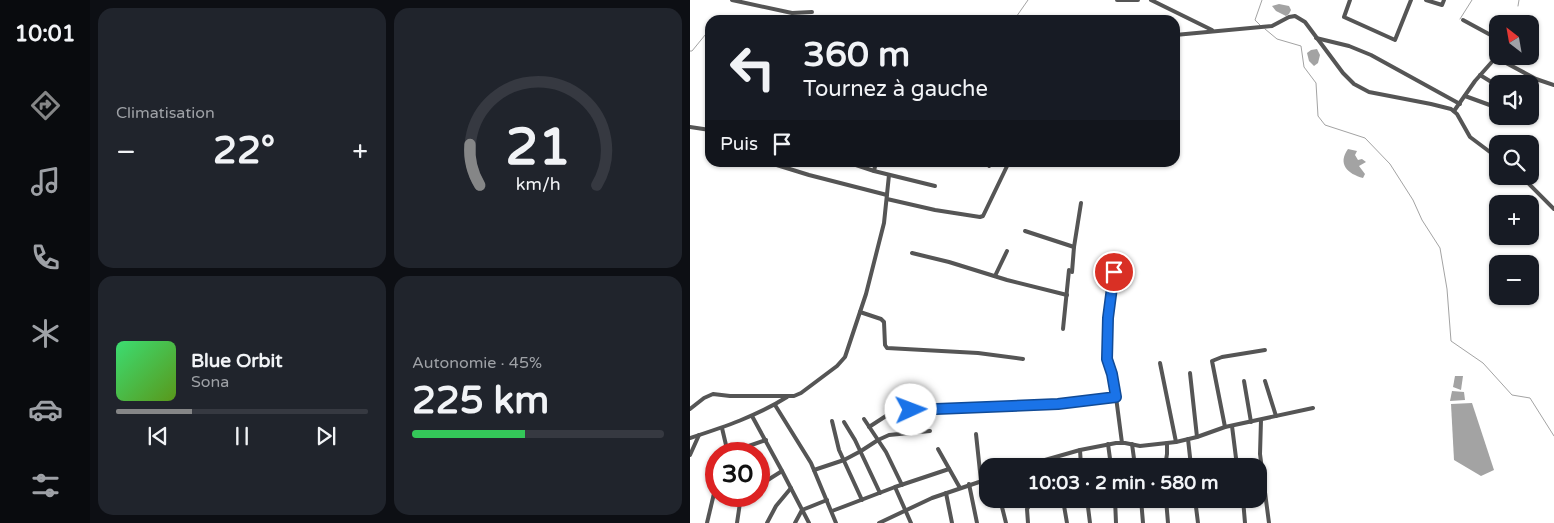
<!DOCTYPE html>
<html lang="fr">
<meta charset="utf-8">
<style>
body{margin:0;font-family:"Varela Round",sans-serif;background:#20242c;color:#f1f3f6;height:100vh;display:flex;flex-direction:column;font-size:19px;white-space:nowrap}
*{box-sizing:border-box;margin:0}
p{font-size:16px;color:#9ea1a6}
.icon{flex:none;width:28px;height:28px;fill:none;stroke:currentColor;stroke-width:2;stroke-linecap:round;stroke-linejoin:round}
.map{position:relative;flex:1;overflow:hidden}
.drawer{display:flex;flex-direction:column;gap:8px;padding:8px;background:#0d0f14;width:600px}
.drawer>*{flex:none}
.top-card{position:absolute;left:15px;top:15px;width:475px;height:152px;border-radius:15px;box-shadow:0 1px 4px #0004;background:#171b24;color:#f1f3f6;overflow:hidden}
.needle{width:32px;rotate:329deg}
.controls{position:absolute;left:799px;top:15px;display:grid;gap:10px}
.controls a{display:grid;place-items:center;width:50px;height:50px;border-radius:10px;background:#171b24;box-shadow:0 1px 4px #0004;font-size:25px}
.speed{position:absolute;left:15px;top:442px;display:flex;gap:10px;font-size:25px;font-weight:700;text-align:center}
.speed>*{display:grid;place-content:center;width:65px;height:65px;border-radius:50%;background:#171b24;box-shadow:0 1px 4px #0004;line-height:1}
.speed .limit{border:8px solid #d22;background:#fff;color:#111}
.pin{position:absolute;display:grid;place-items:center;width:42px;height:42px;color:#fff;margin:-21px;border:2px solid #fff;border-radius:50%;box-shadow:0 1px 5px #0007}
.me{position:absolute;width:55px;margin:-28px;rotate:88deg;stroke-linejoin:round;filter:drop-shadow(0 0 4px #0008)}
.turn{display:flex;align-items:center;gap:18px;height:105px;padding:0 15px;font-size:22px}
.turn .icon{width:65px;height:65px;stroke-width:2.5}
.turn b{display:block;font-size:35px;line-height:42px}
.then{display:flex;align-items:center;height:48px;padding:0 15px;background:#0003;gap:10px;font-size:19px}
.big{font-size:38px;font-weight:700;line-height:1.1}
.drawer .tile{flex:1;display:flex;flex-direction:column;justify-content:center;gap:8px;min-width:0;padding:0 18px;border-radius:15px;background:#20242c}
.drawer .dial{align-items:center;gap:0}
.dial svg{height:130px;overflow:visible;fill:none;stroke:#363941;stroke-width:7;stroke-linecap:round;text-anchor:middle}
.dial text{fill:#f1f3f6;stroke:none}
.song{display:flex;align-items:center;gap:15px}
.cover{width:60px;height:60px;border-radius:8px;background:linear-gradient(135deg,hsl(140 70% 55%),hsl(90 70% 35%))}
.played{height:5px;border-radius:2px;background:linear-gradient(90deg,#858687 30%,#363941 30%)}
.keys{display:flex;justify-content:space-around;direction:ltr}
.heat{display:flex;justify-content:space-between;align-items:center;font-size:28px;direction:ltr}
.charge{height:8px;border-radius:4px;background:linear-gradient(90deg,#34c759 45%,#363941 0)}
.drawer .tiles{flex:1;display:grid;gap:8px;grid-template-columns:repeat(2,1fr)}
.trip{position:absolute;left:289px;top:458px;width:288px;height:50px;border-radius:15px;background:#171b24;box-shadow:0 1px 4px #0004;font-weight:700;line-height:50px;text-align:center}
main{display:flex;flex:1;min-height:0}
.dock{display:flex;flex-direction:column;width:90px;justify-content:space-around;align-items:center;background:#090b0e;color:#9ea1a6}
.dock .icon{width:35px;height:35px}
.dock .on{color:#858687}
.dock b{font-size:22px;color:#f1f3f6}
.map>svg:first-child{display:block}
</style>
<main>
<nav class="dock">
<b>10:01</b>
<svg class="icon on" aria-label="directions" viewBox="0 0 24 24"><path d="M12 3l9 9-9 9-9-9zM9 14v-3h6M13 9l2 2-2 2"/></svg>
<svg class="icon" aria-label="music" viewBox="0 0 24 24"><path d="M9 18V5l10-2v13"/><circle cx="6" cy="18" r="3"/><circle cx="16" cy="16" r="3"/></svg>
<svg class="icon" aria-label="phone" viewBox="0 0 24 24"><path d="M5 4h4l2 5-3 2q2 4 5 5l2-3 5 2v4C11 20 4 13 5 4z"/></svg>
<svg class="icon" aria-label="climate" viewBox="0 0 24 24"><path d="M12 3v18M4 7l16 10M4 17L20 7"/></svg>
<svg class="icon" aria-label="car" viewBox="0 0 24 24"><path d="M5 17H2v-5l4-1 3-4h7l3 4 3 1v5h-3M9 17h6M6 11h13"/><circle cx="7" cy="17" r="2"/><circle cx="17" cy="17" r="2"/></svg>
<svg class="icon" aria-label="filters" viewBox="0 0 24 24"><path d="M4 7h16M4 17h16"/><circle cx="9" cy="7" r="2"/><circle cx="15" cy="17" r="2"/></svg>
</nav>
<section class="drawer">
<div class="tiles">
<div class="tile"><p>Climatisation</p>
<div class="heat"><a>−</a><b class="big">22°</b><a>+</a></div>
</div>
<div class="tile dial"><svg viewBox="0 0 100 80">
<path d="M14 69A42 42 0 1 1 86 69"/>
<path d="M14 69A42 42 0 0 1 8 44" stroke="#858687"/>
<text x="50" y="56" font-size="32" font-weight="700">21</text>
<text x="50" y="72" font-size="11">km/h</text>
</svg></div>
<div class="tile">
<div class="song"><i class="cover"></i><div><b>Blue Orbit</b><p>Sona</p></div></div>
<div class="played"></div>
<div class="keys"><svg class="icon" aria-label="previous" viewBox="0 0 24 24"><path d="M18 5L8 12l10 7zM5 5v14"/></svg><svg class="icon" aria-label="pause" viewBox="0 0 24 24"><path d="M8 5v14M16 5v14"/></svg><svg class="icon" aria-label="next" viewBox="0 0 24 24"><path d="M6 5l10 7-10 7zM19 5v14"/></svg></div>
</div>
<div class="tile"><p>Autonomie · 45%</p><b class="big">225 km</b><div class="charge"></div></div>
</div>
</section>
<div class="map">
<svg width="864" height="523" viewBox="0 0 864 523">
<rect width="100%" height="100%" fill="#fff"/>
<g fill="#a3a3a3">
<path d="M589 4 599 6 601 10 599 14 596 16 586 11 582 6Z"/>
<path d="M627 49 630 55 628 63 624 66 619 61 617 53 621 50Z"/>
<path d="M658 149 667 151 665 155 668 160 672 159 676 162 669 166 675 174 673 178C658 174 647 164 658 149Z"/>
<path d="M765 376H773L771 390 763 387Z"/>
<path d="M762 391 774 392 775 400 760 401Z"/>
<path d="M782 403 804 470 791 476 764 460 761 404Z"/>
</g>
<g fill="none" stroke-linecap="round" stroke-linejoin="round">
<g stroke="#a3a3a3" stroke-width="1">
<path d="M828 6 829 0"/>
<path d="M770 19 782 0"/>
<path d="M324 20 338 0"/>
<path d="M570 25 565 20 572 0"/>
<path d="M575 29 587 39 611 46 614 67 626 83 628 116 635 125 675 138 700 164 723 200 732 220 750 248 757 289 761 341 793 363 822 395 840 398 864 436"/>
<path d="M0 51H2L20 29"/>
</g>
<g stroke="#555" stroke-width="4">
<path d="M42 0 102 13 122 12"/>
<path d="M427 0H448"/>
<path d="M461 0 522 30"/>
<path d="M660 0 654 17 705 40 721 0"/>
<path d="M736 0 752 5 754 0"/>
<path d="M773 20 808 39"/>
<path d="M485 35 582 26 599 17 605 16 615 22 653 73 664 84 679 92 741 104 761 109 767 114 780 137 808 158"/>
<path d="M626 38 659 46 681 55 770 104"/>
<path d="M805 57 846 79 864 85"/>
<path d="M790 75 808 86"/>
<path d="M775 96 808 108"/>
<path d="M764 111 785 81 808 55"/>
<path d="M831 116 837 118"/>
<path d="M0 127 20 130"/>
<path d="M77 162 119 175 197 195"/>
<path d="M157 162 184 171 245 186"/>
<path d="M299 166 301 162"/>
<path d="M184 171 186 162"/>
<path d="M831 176 864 209"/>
<path d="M197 199 245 210 290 217 293 216 319 162"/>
<path d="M335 231 384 247"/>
<path d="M222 253 259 262 317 280 377 295"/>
<path d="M382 272 384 247 391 203"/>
<path d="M424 272 419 319 417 359 422 374 426 397 432 443"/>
<path d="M305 276 317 251"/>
<path d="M170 312 191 319 194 322 195 345 197 348 288 353 333 359"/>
<path d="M373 329 379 270"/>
<path d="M470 363 486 442"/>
<path d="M500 373 507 437"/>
<path d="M554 381 561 422"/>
<path d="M575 381 586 416"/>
<path d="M85 405 121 463 146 523"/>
<path d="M0 409 14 398 23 394 40 396H104L111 393 147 366 155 357 176 294 194 223 199 175"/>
<path d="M221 410 223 433"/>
<path d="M62 416 92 471 119 523"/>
<path d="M174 419 196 452 212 485"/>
<path d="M571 420 570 454 579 523"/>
<path d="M142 421 149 450 172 500"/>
<path d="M154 422 165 440 190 493"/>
<path d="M542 426 547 466"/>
<path d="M179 427 199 414 217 410 368 404 426 397"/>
<path d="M535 427 522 361 532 357 575 350"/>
<path d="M32 428 36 445 34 454"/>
<path d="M286 434 291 481"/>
<path d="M0 438C34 427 67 416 97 397"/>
<path d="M498 439 501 466"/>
<path d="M418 444 421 466"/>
<path d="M442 444 445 466"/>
<path d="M248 449 270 488"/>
<path d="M390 450 391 466"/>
<path d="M49 454 50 449 76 440"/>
<path d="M0 455 9 435"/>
<path d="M334 466 390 450 426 443H435L450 446 486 442 507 437 535 427 623 408"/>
<path d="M475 466 477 454V443"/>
<path d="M124 470 154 460 171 451 188 440 199 435 240 431"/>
<path d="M69 484 73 483 92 471"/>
<path d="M279 484 287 523"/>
<path d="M205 487 221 523"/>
<path d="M256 493 262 523"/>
<path d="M310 499 316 523"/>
<path d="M397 499 400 523"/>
<path d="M425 499 426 523"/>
<path d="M451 499 453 523"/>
<path d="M476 499 478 523"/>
<path d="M505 499 508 523"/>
<path d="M553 499 555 523"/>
<path d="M373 500 377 523"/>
<path d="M142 511 205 487 259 469"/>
<path d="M17 523 26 485"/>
<path d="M47 523 51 496"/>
<path d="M77 523 86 506 101 488"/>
<path d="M105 523 112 510 137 500"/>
<path d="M189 523 242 498 298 479"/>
<path d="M338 523 337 509 339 506 374 499"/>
</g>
</g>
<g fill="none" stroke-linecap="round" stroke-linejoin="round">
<g stroke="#114b97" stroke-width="12">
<path id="route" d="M221 410 368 404 426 397 422 374 417 359 418 318 424 272"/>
</g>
<use href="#route" stroke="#1a73e8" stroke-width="9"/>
</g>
</svg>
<div class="controls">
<a><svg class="needle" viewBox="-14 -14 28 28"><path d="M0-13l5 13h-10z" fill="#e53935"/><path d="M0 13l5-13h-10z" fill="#9ea1a6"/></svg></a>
<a><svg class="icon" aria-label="sound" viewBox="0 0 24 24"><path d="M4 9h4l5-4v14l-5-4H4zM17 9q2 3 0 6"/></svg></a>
<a><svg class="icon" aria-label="search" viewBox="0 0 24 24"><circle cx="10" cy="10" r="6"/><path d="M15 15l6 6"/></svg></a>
<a>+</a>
<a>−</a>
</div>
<div class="speed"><div class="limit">30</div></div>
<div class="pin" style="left:424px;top:272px;background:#d93025"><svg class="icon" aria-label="arrive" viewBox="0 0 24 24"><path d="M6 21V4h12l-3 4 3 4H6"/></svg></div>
<svg class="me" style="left:221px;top:410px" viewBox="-20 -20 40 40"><circle r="19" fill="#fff"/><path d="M0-13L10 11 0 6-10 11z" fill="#1a73e8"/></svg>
<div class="trip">10:03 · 2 min · 580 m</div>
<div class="top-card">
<div class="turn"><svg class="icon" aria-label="left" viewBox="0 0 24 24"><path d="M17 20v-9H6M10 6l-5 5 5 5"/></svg><div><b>360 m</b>Tournez à gauche</div></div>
<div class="then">Puis<svg class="icon" aria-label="arrive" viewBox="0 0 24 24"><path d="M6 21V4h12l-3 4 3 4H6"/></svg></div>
</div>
</div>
</main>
